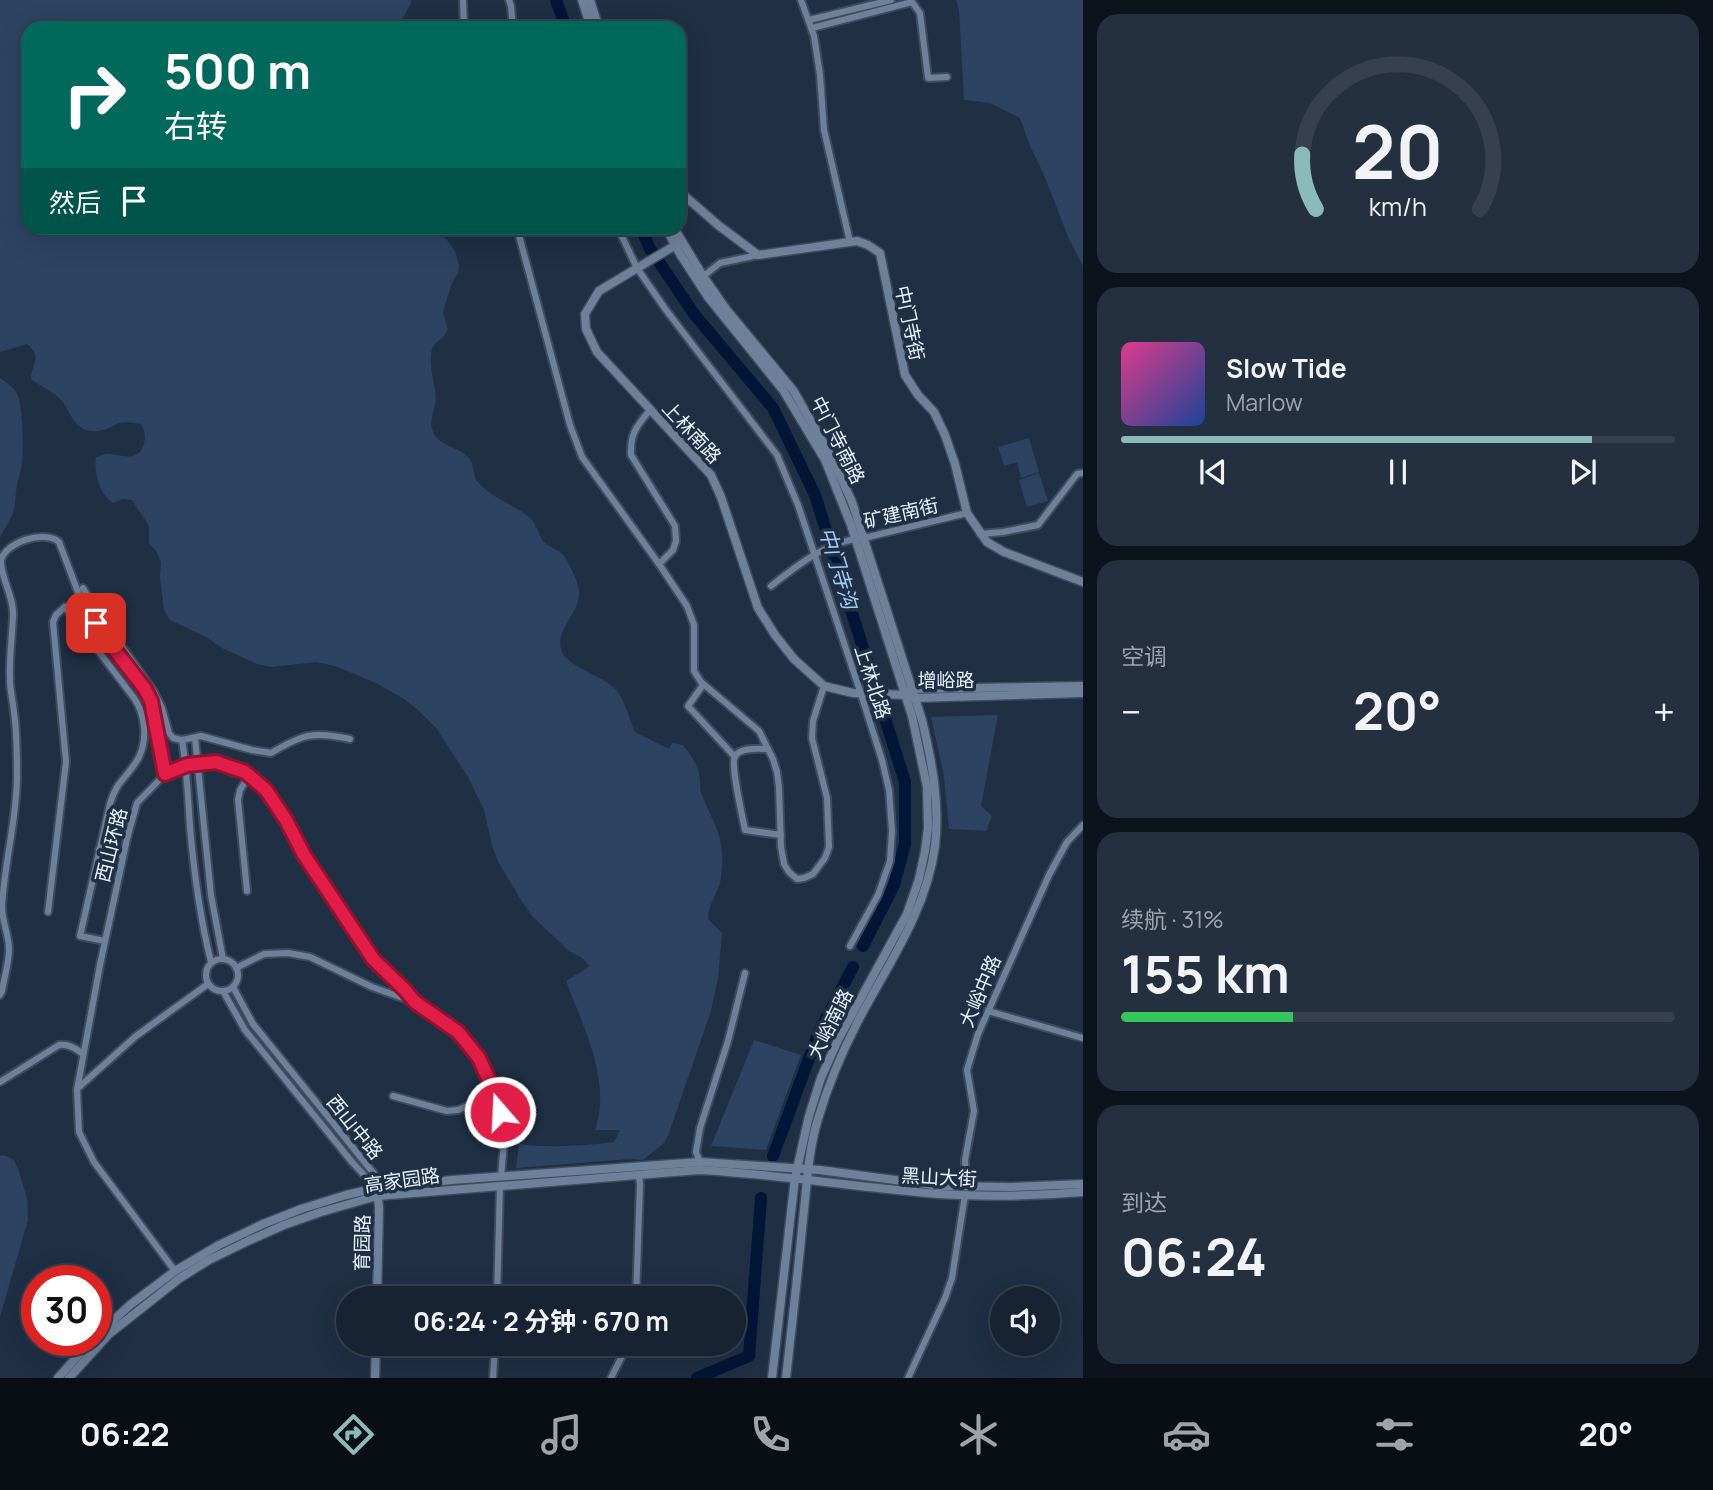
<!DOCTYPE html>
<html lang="zh">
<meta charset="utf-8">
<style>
body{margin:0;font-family:Manrope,"Noto Sans SC",sans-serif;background:#242f3f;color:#f1f3f6;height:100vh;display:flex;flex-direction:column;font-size:26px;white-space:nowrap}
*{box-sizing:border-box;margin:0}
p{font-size:23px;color:#9ea4ac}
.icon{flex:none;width:38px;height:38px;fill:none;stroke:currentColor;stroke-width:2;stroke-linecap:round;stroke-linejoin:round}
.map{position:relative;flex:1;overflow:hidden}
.drawer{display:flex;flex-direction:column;gap:14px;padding:14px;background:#0d131c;width:630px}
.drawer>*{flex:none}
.banner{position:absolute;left:21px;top:21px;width:665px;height:214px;border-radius:21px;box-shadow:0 7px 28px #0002,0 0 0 2px #36404e;background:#00695c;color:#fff;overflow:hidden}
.buttons{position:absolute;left:990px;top:1286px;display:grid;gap:14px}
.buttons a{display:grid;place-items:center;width:70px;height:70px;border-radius:50%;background:#172333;box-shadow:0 7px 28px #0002,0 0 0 2px #36404e;font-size:35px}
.speed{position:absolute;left:21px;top:1265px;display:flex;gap:14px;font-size:35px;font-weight:700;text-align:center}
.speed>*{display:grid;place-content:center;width:91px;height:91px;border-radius:50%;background:#172333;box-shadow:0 7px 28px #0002,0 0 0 2px #36404e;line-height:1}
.speed .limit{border:10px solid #d22;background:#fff;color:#111}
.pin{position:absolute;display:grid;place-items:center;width:60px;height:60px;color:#fff;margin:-30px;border-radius:14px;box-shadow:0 4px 10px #0006}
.me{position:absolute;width:77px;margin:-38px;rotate:341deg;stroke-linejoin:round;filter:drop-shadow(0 0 5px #0008)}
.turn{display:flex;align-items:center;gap:24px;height:147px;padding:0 28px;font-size:32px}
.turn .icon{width:91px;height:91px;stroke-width:2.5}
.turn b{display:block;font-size:49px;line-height:60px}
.then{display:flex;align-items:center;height:66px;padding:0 28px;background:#0003;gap:14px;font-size:26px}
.big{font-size:52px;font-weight:700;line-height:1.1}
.drawer .widget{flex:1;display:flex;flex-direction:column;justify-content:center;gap:10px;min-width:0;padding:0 24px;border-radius:21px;background:#242f3f}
.drawer .dial{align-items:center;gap:0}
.dial svg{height:182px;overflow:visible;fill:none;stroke:#36404e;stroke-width:7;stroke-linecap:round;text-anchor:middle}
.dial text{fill:#f1f3f6;stroke:none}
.song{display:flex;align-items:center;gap:21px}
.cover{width:84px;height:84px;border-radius:10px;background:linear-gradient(135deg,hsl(330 70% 55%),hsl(220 70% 35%))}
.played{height:7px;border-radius:4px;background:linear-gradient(90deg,#8bbbb9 85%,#36404e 85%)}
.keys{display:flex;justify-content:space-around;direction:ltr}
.heat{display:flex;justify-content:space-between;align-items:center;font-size:38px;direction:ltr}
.charge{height:10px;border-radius:5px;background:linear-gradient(90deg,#34c759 31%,#36404e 0)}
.trip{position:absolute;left:336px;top:1286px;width:410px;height:70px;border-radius:35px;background:#172333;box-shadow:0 7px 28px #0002,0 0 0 2px #36404e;font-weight:700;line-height:70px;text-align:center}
.tab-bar{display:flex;height:112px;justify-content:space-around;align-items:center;background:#090e14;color:#9ea4ac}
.tab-bar .icon{width:49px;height:49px}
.tab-bar .current{color:#8bbbb9}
.tab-bar b{font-size:32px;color:#f1f3f6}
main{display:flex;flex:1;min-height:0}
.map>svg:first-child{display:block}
</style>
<main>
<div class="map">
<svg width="1083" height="1378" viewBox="0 0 1083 1378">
<rect width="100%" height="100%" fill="#1f2f44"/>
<g fill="#2c4362">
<path d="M0 0H411V3L400 23 395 28H28V228H432L447 240 455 251 459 265 458 273 452 283 443 312 448 330C447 330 443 338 442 338 440 340 435 343 434 345 426 358 435 383 436 398 436 407 429 420 432 429 437 446 458 446 469 458 475 465 472 475 478 482 491 498 514 504 530 518 537 524 538 534 543 541 548 547 559 549 564 556 570 565 580 584 579 595 578 615 556 628 561 649 565 665 598 675 611 685 625 696 628 717 635 732L669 749 672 743 683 745C690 754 697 763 699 774 701 781 699 788 702 795 716 829 726 838 721 878 719 893 708 903 708 919L722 933 718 978 711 1011 668 1136 664 1143 643 1160 629 1159 516 1168 519 1144C550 1148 583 1146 614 1142L620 1130H595C612 1080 583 1027 566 981L590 966 582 958 569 951 532 916 521 900 498 862 492 845 484 810 468 777 436 728 418 710 404 699 376 683 357 675 335 666 316 662 271 667 257 664 222 648 206 637 170 620 164 610 160 578 161 562 156 551 149 543V526L132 500 123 499 113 503C99 494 94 473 96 457 100 456 104 454 108 454 121 454 137 463 143 446 146 438 145 431 141 424 135 423 126 421 119 423 110 427 104 432 93 431 73 431 71 410 59 398 52 391 40 386 31 379 32 361 43 358 27 344L0 352Z"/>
<path d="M956 0H1083V266L1069 239 1044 175 1030 146 1020 118 990 103 964 100 959 10Z"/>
<path d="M0 378C6 382 12 386 16 392 24 405 24 454 21 469 20 475 18 480 17 485 15 495 16 503 13 513 10 521 4 529 0 537Z"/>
<path d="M1029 438 1039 472 1021 478 1017 462 1004 466 998 447Z"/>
<path d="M1039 473 1048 501 1027 507 1019 480Z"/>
<path d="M998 715 981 806 992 816 986 831 949 829 944 776 931 717Z"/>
<path d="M754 1040 801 1055 766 1150 711 1146Z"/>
<path d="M4 1155 14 1160 18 1169 27 1198 28 1220 0 1317V1156Z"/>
</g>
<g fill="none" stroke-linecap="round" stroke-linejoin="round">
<g stroke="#001637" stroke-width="12">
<path d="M556 0 566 28"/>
<path d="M641 228 649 247 694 314 773 408 815 495 905 782V844L894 885 863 946"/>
<path d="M773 1156 818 1034 853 967"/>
<path d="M697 1378 749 1356 761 1198"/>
</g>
<g stroke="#3e4c5d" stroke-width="10">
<g id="street">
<path d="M463 0 464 28"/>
<path d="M509 0 511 6 513 28"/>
<path d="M801 0 814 36 820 75 824 130 850 242"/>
<path d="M809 20 891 0"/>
<path d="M812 28 912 2 920 13 928 78 947 77"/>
<path d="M517 228 570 425 582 457 659 564 687 606 694 625V671L701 682 759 731 773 759 777 772 779 788 781 847 784 864 789 872 797 879 804 878 813 874 825 858 829 847 827 798 812 738 813 721 824 686"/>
<path d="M618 228 637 268 666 310 777 455 798 505 861 694 882 760 889 790 892 831 890 861 878 895 850 946"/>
<path d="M701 278 720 263 758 255"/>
<path d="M650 410C637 426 630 433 631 455L675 526 676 541 673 550 659 564"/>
<path d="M980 534 1003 532 1038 525 1077 474 1083 473"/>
<path d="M771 586C798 565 828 540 864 538L967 513"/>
<path d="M83 588 94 607 154 692 162 708 169 733 173 738 182 740 201 736 252 750 271 753C303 734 313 731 350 739"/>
<path d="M703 685 688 706 735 757"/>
<path d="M195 738 211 895 223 959"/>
<path d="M182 740C187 769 188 798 190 827 194 873 200 918 211 962"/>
<path d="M768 749C759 749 741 747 735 756 730 765 743 818 745 830L781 835"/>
<path d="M99 849 123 856"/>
<path d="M247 891 238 800 240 790 249 776"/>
<path d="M48 912 66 762 53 622 56 615 65 607 134 698C145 714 148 738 139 757 134 767 126 775 119 784 115 790 112 797 110 804L80 936 105 941"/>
<circle cx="222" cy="975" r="16"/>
<path d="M236 968 264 954 288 953 310 957 372 987 414 1002"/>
<path d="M233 987 253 1024 375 1175 376 1188"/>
<path d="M223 991 245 1030 352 1162 376 1188"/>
<path d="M0 995 2 991C4 978 9 963 9 949 9 935 2 922 2 907 4 863 17 820 17 776 17 755 17 732 14 712 13 701 10 691 10 680 9 659 12 638 13 617 15 598 0 577 1 560 7 541 44 530 59 542L81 600 111 645 145 689 151 701 165 774"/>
<path d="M988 1011 1083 1038"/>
<path d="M0 1082 59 1045C69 1044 75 1048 83 1054"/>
<path d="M78 1088 136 1036 208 984"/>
<path d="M393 1096 447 1111 458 1110 495 1094"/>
<path d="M700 1162 696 1152 700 1128 728 1041 745 973"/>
<path d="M966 1186 965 1160 974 1111 967 1070 978 1034 1049 875 1067 842 1083 825"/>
<path d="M175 1271 94 1162 79 1132 77 1090 100 965 127 839 137 803 165 774 187 766 217 762 245 772 266 791 286 820 304 855 373 959 405 990 415 1002 458 1032 479 1058 495 1094 505 1131 501 1177"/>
<path d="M497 1298 500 1185"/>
<path d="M636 1298 640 1185 639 1175"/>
<path d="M493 1378 495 1344"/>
<path d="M611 1378 628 1344"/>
<path d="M908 1378 945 1298 952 1278 965 1195"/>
</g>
</g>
<g stroke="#3e4c5d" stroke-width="11">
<g id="secondary">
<path d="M582 0 591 28"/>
<path d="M590 0 599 28"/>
<path d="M679 191 718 225 758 255 857 241 868 245 880 253 905 375 918 395 934 412 945 435 955 464 967 513 987 542 1004 552 1083 582"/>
<path d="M666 228 680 254 708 297 783 390 825 460 851 525 912 716 927 787 928 828 925 851 919 879 907 914 838 1040 821 1078 809 1116 795 1178 772 1378"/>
<path d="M674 228 703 276 726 309 793 390 832 458 852 502 922 720C932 762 940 803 935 846 926 912 888 964 858 1021 842 1052 828 1085 818 1119 808 1151 807 1186 803 1219 798 1272 792 1325 786 1378"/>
<path d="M679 243 599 291 585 314 586 329 597 352 711 475 721 497 758 608 775 635 794 659 824 686 853 693 905 695 914 698 1083 693"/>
<path d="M910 691 911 689 1083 686"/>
<path d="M377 1191 379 1207 377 1298"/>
<path d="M96 1336 130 1305 175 1271 219 1245 263 1224 301 1209 346 1195 376 1188 452 1180 700 1162 820 1170 940 1186 1012 1187 1083 1184"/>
<path d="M58 1378 92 1340"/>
<path d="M69 1378 109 1334 180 1278 209 1260 248 1241 284 1225 321 1212 377 1196 699 1170C779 1174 859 1188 939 1194 986 1197 1035 1196 1083 1192"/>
<path d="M375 1378 376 1344"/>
</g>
</g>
<use href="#street" stroke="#6e819a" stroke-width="6"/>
<use href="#secondary" stroke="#6e819a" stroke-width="8"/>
</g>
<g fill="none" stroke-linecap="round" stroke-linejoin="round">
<g stroke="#92132f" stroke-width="18">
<path id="route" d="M96 623 111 645 145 689 151 701 165 774 187 765 216 762 245 772 266 790 286 820 304 855 373 959 405 990 415 1002 458 1032 479 1058 495 1094 500 1112"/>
</g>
<use href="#route" stroke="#e11d48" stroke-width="12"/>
</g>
<g text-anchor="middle" stroke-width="7" stroke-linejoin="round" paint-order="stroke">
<g font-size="19" fill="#eaf3fe" stroke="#1f2f44">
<text transform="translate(910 323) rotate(78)" y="7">中门寺街</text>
<text transform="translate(692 432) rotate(47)" y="7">上林南路</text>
<text transform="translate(838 440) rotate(63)" y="7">中门寺南路</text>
<text transform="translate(901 513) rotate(-13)" y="7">矿建南街</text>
<text x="946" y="687">增峪路</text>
<text transform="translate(873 682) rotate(72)" y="7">上林北路</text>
<text transform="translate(111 845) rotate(-76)" y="7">西山环路</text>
<text transform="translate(980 991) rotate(-67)" y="7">大峪中路</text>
<text transform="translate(830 1024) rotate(-63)" y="7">大峪南路</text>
<text transform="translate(355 1127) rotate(51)" y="7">西山中路</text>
<text transform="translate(939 1177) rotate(3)" y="7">黑山大街</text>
<text transform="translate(402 1180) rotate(-8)" y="7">高家园路</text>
<text transform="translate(362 1243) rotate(-89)" y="7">育园路</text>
</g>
<g font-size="21" font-style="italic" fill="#a5cbfd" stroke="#1f2f44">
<text transform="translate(838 568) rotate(73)" y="7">中门寺沟</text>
</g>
</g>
</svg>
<div class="buttons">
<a><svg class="icon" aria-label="sound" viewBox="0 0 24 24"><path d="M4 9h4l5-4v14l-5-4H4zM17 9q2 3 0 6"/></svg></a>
</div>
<div class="speed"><div class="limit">30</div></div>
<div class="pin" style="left:96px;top:623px;background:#d93025"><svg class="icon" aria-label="arrive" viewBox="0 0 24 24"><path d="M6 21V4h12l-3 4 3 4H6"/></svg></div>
<svg class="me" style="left:500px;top:1112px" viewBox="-20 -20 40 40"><circle r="17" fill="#e11d48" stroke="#fff" stroke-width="3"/><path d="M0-11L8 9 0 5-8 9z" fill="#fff"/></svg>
<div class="trip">06:24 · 2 分钟 · 670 m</div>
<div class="banner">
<div class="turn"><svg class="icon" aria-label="right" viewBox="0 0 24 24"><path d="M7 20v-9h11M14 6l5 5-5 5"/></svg><div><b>500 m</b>右转</div></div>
<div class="then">然后<svg class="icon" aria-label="arrive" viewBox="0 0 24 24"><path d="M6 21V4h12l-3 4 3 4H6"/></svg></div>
</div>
</div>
<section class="drawer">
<div class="widget dial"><svg viewBox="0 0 100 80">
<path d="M14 69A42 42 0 1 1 86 69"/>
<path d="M14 69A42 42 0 0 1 8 45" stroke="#8bbbb9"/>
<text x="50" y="56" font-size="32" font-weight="700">20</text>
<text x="50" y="72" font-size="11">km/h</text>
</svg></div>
<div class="widget">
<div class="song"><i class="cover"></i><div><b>Slow Tide</b><p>Marlow</p></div></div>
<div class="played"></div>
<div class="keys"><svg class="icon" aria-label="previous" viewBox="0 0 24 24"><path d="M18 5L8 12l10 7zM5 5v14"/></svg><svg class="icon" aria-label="pause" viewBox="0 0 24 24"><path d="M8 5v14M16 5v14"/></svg><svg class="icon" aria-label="next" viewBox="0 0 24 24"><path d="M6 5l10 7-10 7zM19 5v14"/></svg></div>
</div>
<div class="widget"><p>空调</p>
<div class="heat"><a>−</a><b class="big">20°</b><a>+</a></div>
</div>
<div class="widget"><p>续航 · 31%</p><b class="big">155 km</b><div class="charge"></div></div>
<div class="widget"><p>到达</p><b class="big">06:24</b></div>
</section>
</main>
<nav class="tab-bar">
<b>06:22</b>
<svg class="icon current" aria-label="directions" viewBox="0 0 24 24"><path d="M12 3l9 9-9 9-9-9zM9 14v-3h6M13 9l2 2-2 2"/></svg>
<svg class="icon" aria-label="music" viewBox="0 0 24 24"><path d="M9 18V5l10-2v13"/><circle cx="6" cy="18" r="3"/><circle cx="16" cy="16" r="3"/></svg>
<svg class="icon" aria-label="phone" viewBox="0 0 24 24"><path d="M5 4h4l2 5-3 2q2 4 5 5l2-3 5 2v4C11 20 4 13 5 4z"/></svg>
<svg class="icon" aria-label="climate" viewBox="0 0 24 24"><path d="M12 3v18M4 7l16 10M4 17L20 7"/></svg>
<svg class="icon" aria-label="car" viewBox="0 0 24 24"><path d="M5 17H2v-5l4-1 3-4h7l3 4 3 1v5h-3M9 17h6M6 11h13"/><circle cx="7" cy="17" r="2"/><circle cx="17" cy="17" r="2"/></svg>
<svg class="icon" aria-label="filters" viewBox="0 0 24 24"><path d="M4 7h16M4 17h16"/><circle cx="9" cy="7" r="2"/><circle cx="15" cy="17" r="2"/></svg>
<b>20°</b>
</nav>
